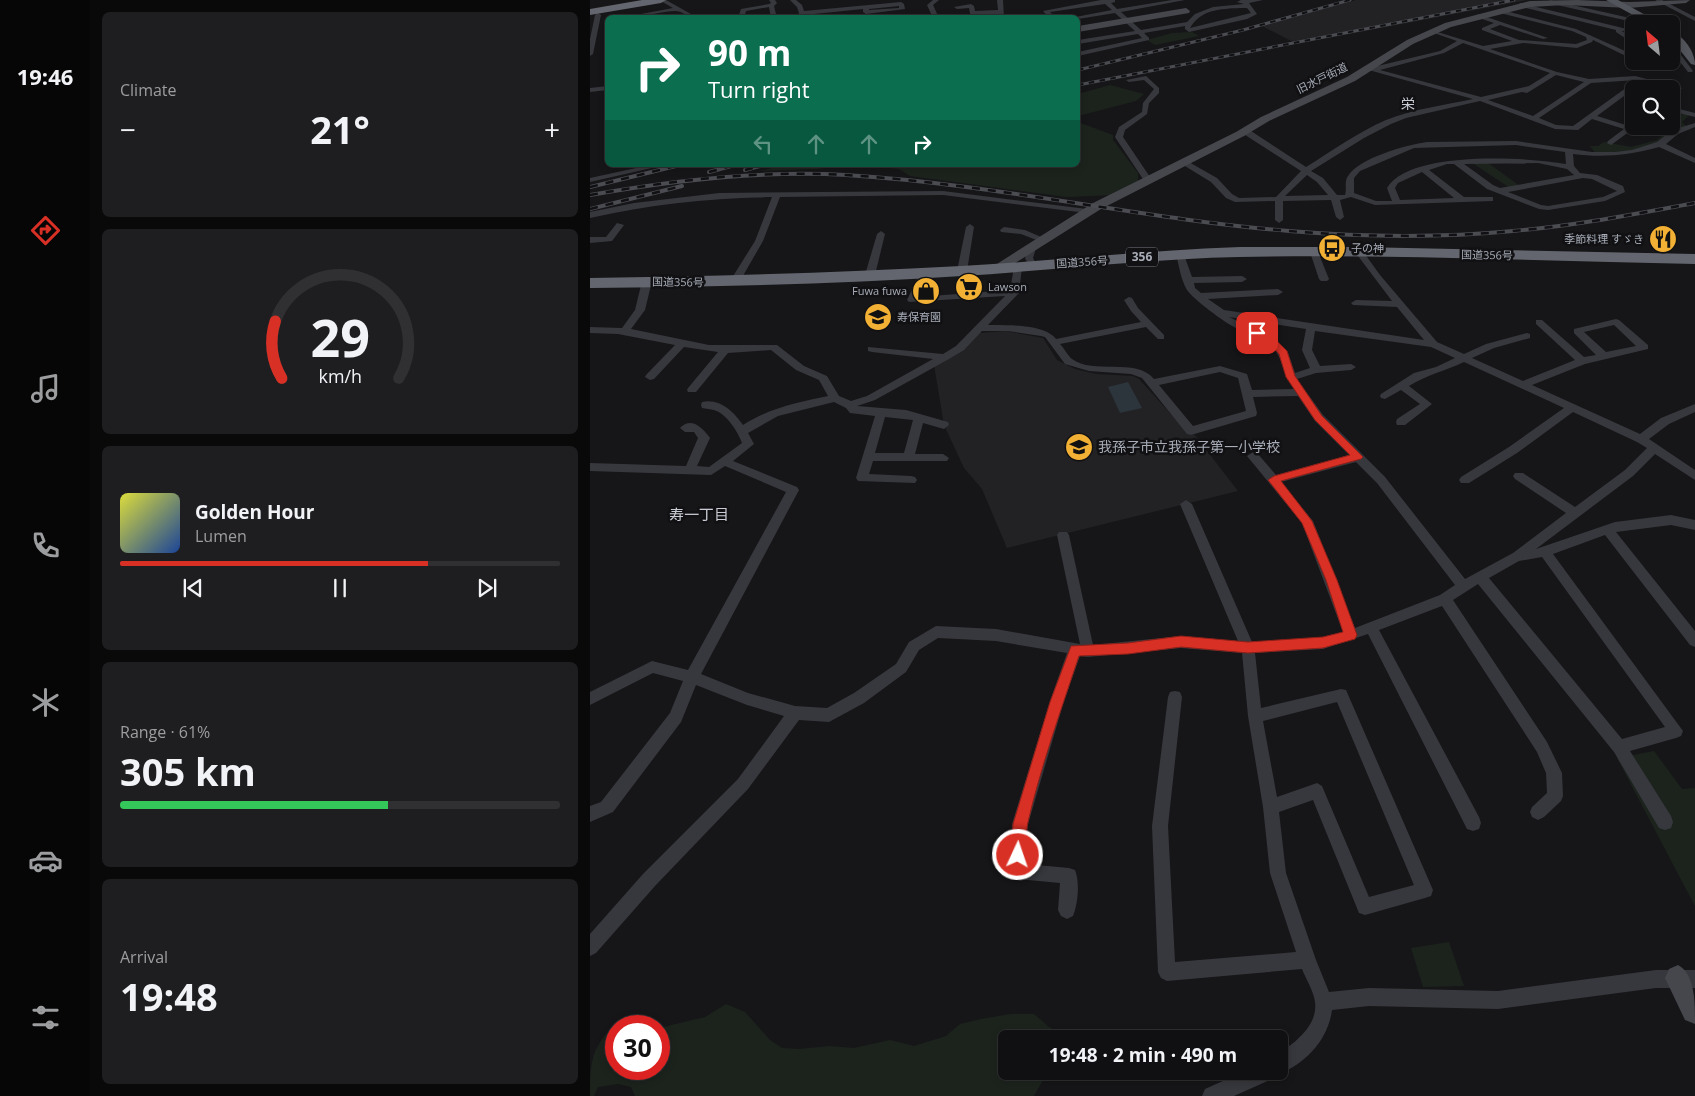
<!DOCTYPE html>
<meta charset="utf-8">
<style>
body{margin:0;font-family:"Open Sans","Noto Sans JP",sans-serif;background:#1e1e20;color:#f1f3f6;height:100vh;display:flex;flex-direction:column;font-size:19px;white-space:nowrap}
*{box-sizing:border-box;margin:0}
p{font-size:16px;color:#9c9d9f}
.icon{flex:none;width:28px;height:28px;fill:none;stroke:currentColor;stroke-width:2;stroke-linecap:round;stroke-linejoin:round}
.map{position:relative;flex:1;overflow:hidden}
.drawer{display:flex;flex-direction:column;gap:12px;padding:12px;background:#09090a;width:500px}
.drawer>*{flex:none}
.guide{position:absolute;left:15px;top:15px;width:475px;height:152px;border-radius:8px;box-shadow:0 2px 8px #0003,0 0 0 1px #303032;background:#0b6e4f;color:#fff;overflow:hidden}
.needle{width:32px;rotate:332deg}
.controls{position:absolute;left:1035px;top:15px;display:grid;gap:10px}
.controls a{display:grid;place-items:center;width:55px;height:55px;border-radius:8px;background:#101012;box-shadow:0 2px 8px #0003,0 0 0 1px #303032;font-size:25px}
.speed{position:absolute;left:15px;top:1015px;display:flex;gap:10px;font-size:25px;font-weight:700;text-align:center}
.speed>*{display:grid;place-content:center;width:65px;height:65px;border-radius:50%;background:#101012;box-shadow:0 2px 8px #0003,0 0 0 1px #303032;line-height:1}
.speed .limit{border:8px solid #d22;background:#fff;color:#111}
.pin{position:absolute;display:grid;place-items:center;width:42px;height:42px;color:#fff;margin:-21px;border-radius:10px;box-shadow:0 2px 8px #0006}
.me{position:absolute;width:55px;margin:-28px;rotate:3deg;stroke-linejoin:round;filter:drop-shadow(0 0 4px #0008)}
.turn{display:flex;align-items:center;gap:18px;height:105px;padding:0 20px;font-size:22px}
.turn .icon{width:65px;height:65px;stroke-width:2.5}
.turn b{display:block;font-size:35px;line-height:42px}
.lanes{display:flex;align-items:center;height:48px;padding:0 20px;background:#0003;justify-content:center;gap:25px;direction:ltr}
.lanes .off{opacity:.35}
.big{font-size:38px;font-weight:700;line-height:1.1}
.drawer .card{flex:1;display:flex;flex-direction:column;justify-content:center;gap:8px;min-width:0;padding:0 18px;border-radius:8px;background:#1e1e20}
.drawer .dial{align-items:center;gap:0}
.dial svg{height:130px;overflow:visible;fill:none;stroke:#303032;stroke-width:7;stroke-linecap:round;text-anchor:middle}
.dial text{fill:#f1f3f6;stroke:none}
.song{display:flex;align-items:center;gap:15px}
.cover{width:60px;height:60px;border-radius:8px;background:linear-gradient(135deg,hsl(60 70% 55%),hsl(220 70% 35%))}
.played{height:5px;border-radius:2px;background:linear-gradient(90deg,#d93025 70%,#303032 70%)}
.keys{display:flex;justify-content:space-around;direction:ltr}
.heat{display:flex;justify-content:space-between;align-items:center;font-size:28px;direction:ltr}
.charge{height:8px;border-radius:4px;background:linear-gradient(90deg,#34c759 61%,#303032 0)}
.trip{position:absolute;left:408px;top:1030px;width:290px;height:50px;border-radius:8px;background:#101012;box-shadow:0 2px 8px #0003,0 0 0 1px #303032;font-weight:700;line-height:50px;text-align:center}
main{display:flex;flex:1;min-height:0}
.tab-bar{display:flex;flex-direction:column;width:90px;justify-content:space-around;align-items:center;background:#060607;color:#9c9d9f}
.tab-bar .icon{width:35px;height:35px}
.tab-bar .current{color:#d93025}
.tab-bar b{font-size:22px;color:#f1f3f6}
.map>svg:first-child{display:block}
</style>
<main>
<nav class="tab-bar">
<b>19:46</b>
<svg class="icon current" aria-label="directions" viewBox="0 0 24 24"><path d="M12 3l9 9-9 9-9-9zM9 14v-3h6M13 9l2 2-2 2"/></svg>
<svg class="icon" aria-label="music" viewBox="0 0 24 24"><path d="M9 18V5l10-2v13"/><circle cx="6" cy="18" r="3"/><circle cx="16" cy="16" r="3"/></svg>
<svg class="icon" aria-label="phone" viewBox="0 0 24 24"><path d="M5 4h4l2 5-3 2q2 4 5 5l2-3 5 2v4C11 20 4 13 5 4z"/></svg>
<svg class="icon" aria-label="climate" viewBox="0 0 24 24"><path d="M12 3v18M4 7l16 10M4 17L20 7"/></svg>
<svg class="icon" aria-label="car" viewBox="0 0 24 24"><path d="M5 17H2v-5l4-1 3-4h7l3 4 3 1v5h-3M9 17h6M6 11h13"/><circle cx="7" cy="17" r="2"/><circle cx="17" cy="17" r="2"/></svg>
<svg class="icon" aria-label="filters" viewBox="0 0 24 24"><path d="M4 7h16M4 17h16"/><circle cx="9" cy="7" r="2"/><circle cx="15" cy="17" r="2"/></svg>
</nav>
<section class="drawer">
<div class="card"><p>Climate</p>
<div class="heat"><a>−</a><b class="big">21°</b><a>+</a></div>
</div>
<div class="card dial"><svg viewBox="0 0 100 80">
<path d="M14 69A42 42 0 1 1 86 69"/>
<path d="M14 69A42 42 0 0 1 10 34" stroke="#d93025"/>
<text x="50" y="56" font-size="32" font-weight="700">29</text>
<text x="50" y="72" font-size="11">km/h</text>
</svg></div>
<div class="card">
<div class="song"><i class="cover"></i><div><b>Golden Hour</b><p>Lumen</p></div></div>
<div class="played"></div>
<div class="keys"><svg class="icon" aria-label="previous" viewBox="0 0 24 24"><path d="M18 5L8 12l10 7zM5 5v14"/></svg><svg class="icon" aria-label="pause" viewBox="0 0 24 24"><path d="M8 5v14M16 5v14"/></svg><svg class="icon" aria-label="next" viewBox="0 0 24 24"><path d="M6 5l10 7-10 7zM19 5v14"/></svg></div>
</div>
<div class="card"><p>Range · 61%</p><b class="big">305 km</b><div class="charge"></div></div>
<div class="card"><p>Arrival</p><b class="big">19:48</b></div>
</section>
<div class="map">
<svg width="1105" height="1096" viewBox="0 0 1105 1096">
<rect width="100%" height="100%" fill="#161618"/>
<g fill="#222225">
<path d="M766 0H937L707 44 672 26Z"/>
<path d="M416 331 453 338 467 360 485 369 506 374 543 376 549 379 600 435 604 434 648 491 417 548 392 489 374 468 354 425 344 365 389 333Z"/>
</g>
<g fill="#1c231d">
<path d="M602 32 609 36 565 45 557 40 582 33Z"/>
<path d="M520 85 554 94 546 101 488 116V94Z"/>
<path d="M1093 113 1099 115 1092 122 1097 127C1064 150 1045 152 1006 154L1000 146H1008L1014 142 1041 147 1067 140 1086 123 1083 121Z"/>
<path d="M488 122 523 135V140L548 173V181L523 195 477 197 320 176 309 169 274 165H488Z"/>
<path d="M881 162 898 163 930 186 920 188Z"/>
<path d="M192 165H266L227 169 171 171Z"/>
<path d="M1064 751 1092 789 1105 788V906L1027 758Z"/>
<path d="M859 942 874 986 833 987 821 948Z"/>
<path d="M136 1004 155 1012 180 1040 192 1048 209 1049 239 1046 264 1048 300 1040 324 1046 356 1036 370 1024 391 1019 420 1014H444L459 1027 473 1035 474 1039H416V1071H458L444 1096H45L41 1087 28 1084 8 1087 4 1096H0C0 1070 0 1052 17 1033H26V1069H69V1028L115 1017Z"/>
</g>
<path fill="#2c353c" d="M538 382 552 408 530 413 518 387Z"/>
<g fill="none" stroke-linecap="round" stroke-linejoin="round">
<g fill="#37383d" fill-rule="evenodd">
<path d="M69 0H76L108 18C98 18 93 11 85 11 67 12 49 18 30 18L83 8Z"/>
<path d="M179 0H185L187 3 184 6 187 18H181L179 7 156 11 154 18H148L151 9 179 4 181 3Z"/>
<path d="M200 0H206L212 5 214 11 311 2 314 4 315 9 276 14 273 12V9L214 15 212 18H206L209 13 207 7ZM309 6V8L279 10V9Z"/>
<path d="M343 0H349L343 5 349 18H343L337 5Z"/>
<path d="M407 0H413L414 18H408V14L386 15 387 18H381L379 8 367 9 364 7 381 4 384 6 385 11 408 10Z"/>
<path d="M511 0H525V2L521 3 527 9 582 0H595L531 12 551 30 597 22 605 14 623 7 654 4 647 2 651 0H673L659 3 667 14 657 19 599 32 595 29V26L554 33 559 38V40L488 56V52L552 38 548 34 488 44V40L545 31 525 13 488 19 480 18 522 10 515 4 460 12 466 18H459L453 11ZM650 8H657L661 13 600 28C611 9 631 9 650 8Z"/>
<path d="M960 0 1049 20 1052 24 958 3Z"/>
<path d="M1065 0H1072L1105 17V21Z"/>
<path d="M930 3 1037 29V31H1032L1044 39V44L1026 32V30L928 6Z"/>
<path d="M908 9 986 29 1044 55V60L1003 40 1002 42 987 48 933 43 900 49 967 72 999 79 1045 76 1092 88 1081 98V92L1084 89 1053 82 1007 116 1039 126 1044 123V126H1047L1021 145 1017 143 1018 141 1034 129 1002 119 988 130 965 129 890 101 816 118 801 124 774 138 721 171 733 178 747 195H755C757 189 754 181 758 176 769 158 816 145 837 142L926 141 1002 152H1025L1042 150 1067 142 1082 130 1105 123V127L1088 134 1076 144 1105 158V163L1069 147C1040 155 1014 158 983 154L984 166 990 173 1007 175 1033 186 1035 192 1015 201 958 210 949 209 897 189 864 164H857L839 170 874 197H903V201L785 205 761 197 750 200 754 217 750 220 746 217 741 200 693 201V220L689 223 685 220V201L645 202 636 198 621 182 590 163 597 161 627 178 642 194 649 198 686 197 711 171 652 133V129H658L716 167C742 151 768 132 796 120 823 109 855 105 883 99L775 69 850 51 867 41 841 32V30L893 46 922 41 892 30V28L904 23 886 17 888 14 958 38 953 39 910 25 900 29 929 40 986 44 997 40 996 37 982 31 906 12ZM873 43 960 73 939 86 891 97 790 70 854 53ZM966 75 994 82 943 116 898 100 932 92 937 93ZM1047 80 983 126 966 125 949 118 1001 83ZM926 145 975 152 976 164C937 157 819 150 797 188L802 201H786L764 193V178L770 171 824 148ZM948 163 977 169 984 175 910 188 903 185 874 164ZM832 172 864 198 810 200 805 188 808 183ZM717 175 727 182 738 195 695 196ZM993 178 1002 179 1027 191 1013 197 958 206 951 205 918 192Z"/>
<path d="M8 13 11 15 3 54 0 56V39L5 15Z"/>
<path d="M1081 50 1088 51 1103 71 1102 72H1098L1084 54H1081Z"/>
<path d="M556 76 569 88V93L559 103 557 114 535 130 533 137 562 180 558 182H555L525 137 529 127 552 112 553 103 564 89 554 80 539 82 536 80Z"/>
<path d="M18 86V90L0 92V88Z"/>
<path d="M1081 107 1105 113V117L1081 111Z"/>
<path d="M60 165H75L0 182V178Z"/>
<path d="M353 191 497 209 501 211 497 213 353 195 190 197 173 241 150 281 145 284 140 281 165 241 182 197C120 198 60 204 0 218V212L44 203 129 193Z"/>
<path d="M27 223 34 225 22 241 0 243V237H16Z"/>
<path d="M380 224 384 227 377 271 372 274 367 271 376 227Z"/>
<path d="M414 227 435 230 458 240 454 243 431 234 411 232 410 230Z"/>
<path d="M291 231 295 234 285 275 283 277H277L275 275 287 234Z"/>
<path d="M442 245 446 248 443 258 447 266 443 269 440 268 435 258 438 248Z"/>
<path d="M724 249 728 252 739 279 737 281H731L729 279 720 252Z"/>
<path d="M769 249 772 250 790 275 847 342 874 354 896 344 937 333 940 334V338L904 348 882 358 933 381 985 360 946 324V320H952L994 357 1006 355 984 333V329L1026 319 1029 320 1058 345V349L995 364 942 385 1050 434 1071 418 1105 404V412L1079 424 1059 439 1105 470V480L1065 454 1043 476 946 549 1025 522 1081 515 1105 520V530L1081 525 1026 532 1105 631V647L1100 645 1015 535 963 554 1093 731 1091 736 1086 738 1040 751 1081 816 1083 822 1081 828 1075 830 1069 828 1024 752 888 584 863 600 957 742 972 773 973 796 971 801 954 817 948 820 942 817 940 812 942 807 957 793 956 773 947 752 852 606 789 630 889 817 891 823 889 829 883 831 877 829 778 634 733 649 665 653 671 708 751 689 756 690 843 890 841 896 835 898 775 915 769 913 723 800 689 812 696 873 726 960 739 992 779 988 908 991 1066 970H1105V988H1066L908 1009 779 1006 742 1010C738 1040 716 1063 689 1074L686 1073 684 1078 644 1096H612L615 1089 655 1071H689V1054C705 1042 728 1026 725 1002 724 992 716 979 712 969L577 981 571 978 568 972 562 826 578 697 580 692 585 691 590 692 592 697 578 826 585 962 706 952 680 873 673 807 658 716 652 653 591 648 498 657 490 656 474 701 438 824 436 864 479 868 485 870C490 882 488 904 483 916L477 919 471 916 468 910 470 883 427 879 421 877 419 871 422 824 460 701 477 653 406 641 348 638 329 650 316 672 274 703 239 722 209 720 158 789 65 886 6 953 0 956V934L53 874 148 779 194 716 157 705 106 685 91 722 23 812 0 822V806L11 802 80 713 93 681 63 673 0 705V692L62 661 98 670 196 492 135 466 121 475 0 471V463L96 466 108 438 104 432H95L90 428C101 416 113 428 120 438L107 466 119 467 152 443C148 432 137 414 124 410 120 409 116 409 112 408L111 405 112 402C130 398 144 412 153 425 179 408 209 402 238 396L229 380 206 370 181 350 138 353 106 392H98L97 390 98 388 128 352 94 347 64 379 60 380 55 377 56 375 85 345 28 334 0 333V327L32 328 45 310 52 281 57 278 60 279 62 281 55 310 41 329 119 345H187L214 366 237 376 249 396 261 401 277 396 343 359 282 352 278 351V347L353 354 366 346 415 296 319 302 317 300 331 271 334 270 339 273 328 297 420 290 424 267 428 264 432 267 429 293 398 325C416 325 455 324 466 339L551 322 541 311 534 300 539 297 542 298 548 308 574 335V339H568L556 327 470 344C474 348 478 356 482 359 503 375 546 357 564 379L630 366 657 374 662 390 704 389C695 375 692 355 680 345 671 337 656 333 646 328 635 323 603 299 597 290 591 280 589 266 586 254L590 251 593 252 602 277 652 276 657 279 652 282 604 283 605 288 611 293 688 289 693 292 688 295 618 299 634 310 834 340 807 307 763 305 761 303 766 300 802 301 765 252ZM639 317 716 329 712 350 720 368 705 373 698 353 687 340ZM1024 325 1046 346 1016 352 994 332ZM392 331H418L451 336 455 337 475 364 499 371 541 374 552 378 597 434 601 435 666 416 667 413 663 397 708 396 725 421 759 455 686 475 667 453 663 452 657 456 712 523 753 632 733 637 662 642 602 504 596 500 590 504 648 641 591 636 503 645 479 535 477 532H469L467 535 490 644 406 629 346 626 319 642 306 664 264 693 237 708 205 706 158 693 111 674 209 490 207 487 143 461 164 444 158 433 188 416 244 402 256 408 260 413 285 416 266 478 268 481 325 483 327 480 325 477 321 476 279 474 283 461H357L359 458 353 454H325L333 423 354 429 359 425 358 422 316 410 267 406 285 400 359 359 374 350ZM725 331 841 347 865 358 846 367 824 373 791 394 790 396 791 398 795 399 811 390 830 404 807 419 806 422 807 425H815L842 404 819 386C836 375 855 371 874 362L974 408 919 447 871 477 869 480 871 483H879L927 453 983 412 1047 442 1057 448 1035 470 985 507 933 473H925L923 476 925 479 976 513 923 553 875 579 795 477 733 415 707 379 726 373 761 370 766 367 761 364 730 366 722 350ZM630 372 648 378 656 411 603 426 569 385ZM295 417 323 420 314 453H285ZM766 462 787 483 865 585 850 595 765 628 723 521 691 482ZM952 557 1075 727 1032 739 899 578 929 561ZM747 702 824 885 779 897 732 786 727 783 687 797 673 721Z"/>
</g>
<g fill="#45474d" fill-rule="evenodd">
<path d="M987 0 1039 2 1100 0 1096 3 1039 8 975 5 940 7 861 27 823 44 765 81 679 121 654 136 511 209 411 272H401L399 269 503 203 646 132 671 117 757 77 817 40 855 23 940 1Z"/>
<path d="M596 8 600 11 599 13 488 32V26Z"/>
<path d="M1088 965C1105 974 1105 1002 1105 1024L1095 1020 1075 978 1079 969Z"/>
</g>
<g fill="#53555c" fill-rule="evenodd">
<path d="M1016 0H1028L1072 24H1059Z"/>
<path d="M1081 31C1094 36 1105 52 1105 65L1101 64 1081 39Z"/>
</g>
<g fill="#63666e" fill-rule="evenodd">
<path d="M52 0H76L71 3 0 15V9Z"/>
<path d="M650 247H769L1105 254V264C953 261 801 254 649 257 557 259 465 270 372 276 248 284 124 287 0 288V278C124 276 247 273 371 266 464 261 557 250 650 247Z"/>
</g>
<g stroke="#4a4c52" stroke-width="3">
<g id="rail-far1">
<path d="M488 70 653 30 760 0"/>
<path d="M488 85 924 0"/>
</g>
</g>
<g stroke="#4a4c52" stroke-width="4">
<g id="rail">
<path d="M155 170 174 165"/>
<path d="M119 172 145 165"/>
<path d="M0 187 90 165"/>
<path d="M0 195C84 180 170 170 256 175 405 184 551 219 699 231 773 237 849 238 923 231 984 226 1045 214 1105 203"/>
<path d="M0 209 92 186"/>
</g>
</g>
<use href="#rail-far1" stroke="#111113" stroke-width="2" stroke-dasharray="5.5" stroke-linecap="butt"/>
<use href="#rail" stroke="#111113" stroke-width="2.5" stroke-dasharray="8" stroke-linecap="butt"/>
</g>
<path fill="#d93025" stroke="#8d1f18" d="M664 331H670L686 340 697 351 705 376 732 416 773 457 771 459 691 481 722 521 747 580 767 635 765 639 733 648 658 653 591 647 538 654 489 656C471 710 451 766 438 822 435 835 438 849 433 861L428 863 423 861 421 855 423 824 460 702 481 646 538 643 591 636 658 642 733 637 753 632 736 580 712 523 678 480 684 476 760 455 725 420 696 377 689 354 680 344 664 335Z"/>
<defs>
<g id="restaurant-disc" transform="scale(1.4375)"><circle r="9.5" fill="#f2b134" stroke="#111113"/><path d="M-5-6h1v4h1v-4h1v4h1v-4h1v5L-1.5 .5V6h-2V.5L-5-1ZM5-6V6H3V1.5H1.5Q1.5-4 5-6Z" fill="#111"/></g>
<g id="bus-disc" transform="scale(1.4375)"><circle r="9.5" fill="#f2b134" stroke="#111113"/><path d="M-5-6H5V4H4V6H2V4H-2V6H-4V4H-5ZM-3.5-4V0h7V-4ZM-3.5 1.2v1.5H-2V1.2ZM2 1.2v1.5H3.5V1.2Z" fill="#111"/></g>
<g id="supermarket-disc" transform="scale(1.4375)"><circle r="9.5" fill="#f2b134" stroke="#111113"/><path d="M-6-5.5h2.5l.6 2H6L4.5 2H-2.5L-4.4-4H-6ZM-1.5 3.2a1.3 1.3 0 1 0 .1 0ZM3 3.2a1.3 1.3 0 1 0 .1 0Z" fill="#111"/></g>
<g id="shop-disc" transform="scale(1.4375)"><circle r="9.5" fill="#f2b134" stroke="#111113"/><path d="M-5-2.5h2.3a2.7 3.5 0 0 1 5.4 0H5L5.5 6h-11ZM-1.5-2.5h3a1.5 2.3 0 0 0-3 0Z" fill="#111"/></g>
<g id="school-disc" transform="scale(1.4375)"><circle r="9.5" fill="#f2b134" stroke="#111113"/><path d="M0-5L7-2L0 1L-7-2ZM-4 1L0 2.5L4 1V4Q0 6-4 4Z" fill="#111"/></g>
</defs>
<g fill-rule="evenodd">
<use href="#restaurant-disc" x="1073" y="239"/>
<use href="#bus-disc" x="742" y="248"/>
<use href="#supermarket-disc" x="379" y="287"/>
<use href="#shop-disc" x="336" y="291"/>
<use href="#school-disc" x="288" y="317"/>
<use href="#school-disc" x="489" y="447"/>
</g>
<g text-anchor="middle" stroke-width="5" stroke-linejoin="round" paint-order="stroke">
<g font-size="11" fill="#a8adb8" stroke="#111113">
<text transform="translate(732 78) rotate(-26)" y="4">旧水戸街道</text>
<text transform="translate(897 255) rotate(1)" y="4">国道356号</text>
<text transform="translate(492 262) rotate(-4)" y="4">国道356号</text>
<text transform="translate(88 282) rotate(1)" y="4">国道356号</text>
</g>
<g font-size="11" fill="#a8adb8" stroke="#111113" text-anchor="start">
<text x="1054" y="243" text-anchor="end">季節料理 すゞき</text>
<text x="761" y="252">子の神</text>
<text x="398" y="291">Lawson</text>
<text x="317" y="295" text-anchor="end">Fuwa fuwa</text>
<text x="307" y="321">寿保育園</text>
</g>
<rect fill="#111113" stroke="#7b7e86" stroke-width="1" x="536" y="247.5" width="32" height="19" rx="4"/>
<g font-size="12" font-weight="bold" fill="#a8adb8">
<text x="552" y="261">356</text>
</g>
<g font-size="14" fill="#c9ccd4" stroke="#111113">
<text x="818" y="109">栄</text>
</g>
<g font-size="14" fill="#a8adb8" stroke="#111113" text-anchor="start">
<text x="508" y="452">我孫子市立我孫子第一小学校</text>
</g>
<g font-size="15" fill="#c9ccd4" stroke="#111113">
<text x="109" y="520">寿一丁目</text>
</g>
</g>
</svg>
<div class="controls">
<a><svg class="needle" viewBox="-14 -14 28 28"><path d="M0-13l5 13h-10z" fill="#e53935"/><path d="M0 13l5-13h-10z" fill="#9c9d9f"/></svg></a>
<a><svg class="icon" aria-label="search" viewBox="0 0 24 24"><circle cx="10" cy="10" r="6"/><path d="M15 15l6 6"/></svg></a>
</div>
<div class="speed"><div class="limit">30</div></div>
<div class="pin" style="left:667px;top:333px;background:#d93025"><svg class="icon" aria-label="arrive" viewBox="0 0 24 24"><path d="M6 21V4h12l-3 4 3 4H6"/></svg></div>
<svg class="me" style="left:428px;top:855px" viewBox="-20 -20 40 40"><circle r="17" fill="#d93025" stroke="#fff" stroke-width="3"/><path d="M0-11L8 9 0 5-8 9z" fill="#fff"/></svg>
<div class="trip">19:48 · 2 min · 490 m</div>
<div class="guide">
<div class="turn"><svg class="icon" aria-label="right" viewBox="0 0 24 24"><path d="M7 20v-9h11M14 6l5 5-5 5"/></svg><div><b>90 m</b>Turn right</div></div>
<div class="lanes"><svg class="icon off" aria-label="left" viewBox="0 0 24 24"><path d="M17 20v-9H6M10 6l-5 5 5 5"/></svg><svg class="icon off" aria-label="ahead" viewBox="0 0 24 24"><path d="M12 20V5M6 11l6-6 6 6"/></svg><svg class="icon off" aria-label="ahead" viewBox="0 0 24 24"><path d="M12 20V5M6 11l6-6 6 6"/></svg><svg class="icon" aria-label="right" viewBox="0 0 24 24"><path d="M7 20v-9h11M14 6l5 5-5 5"/></svg></div>
</div>
</div>
</main>
